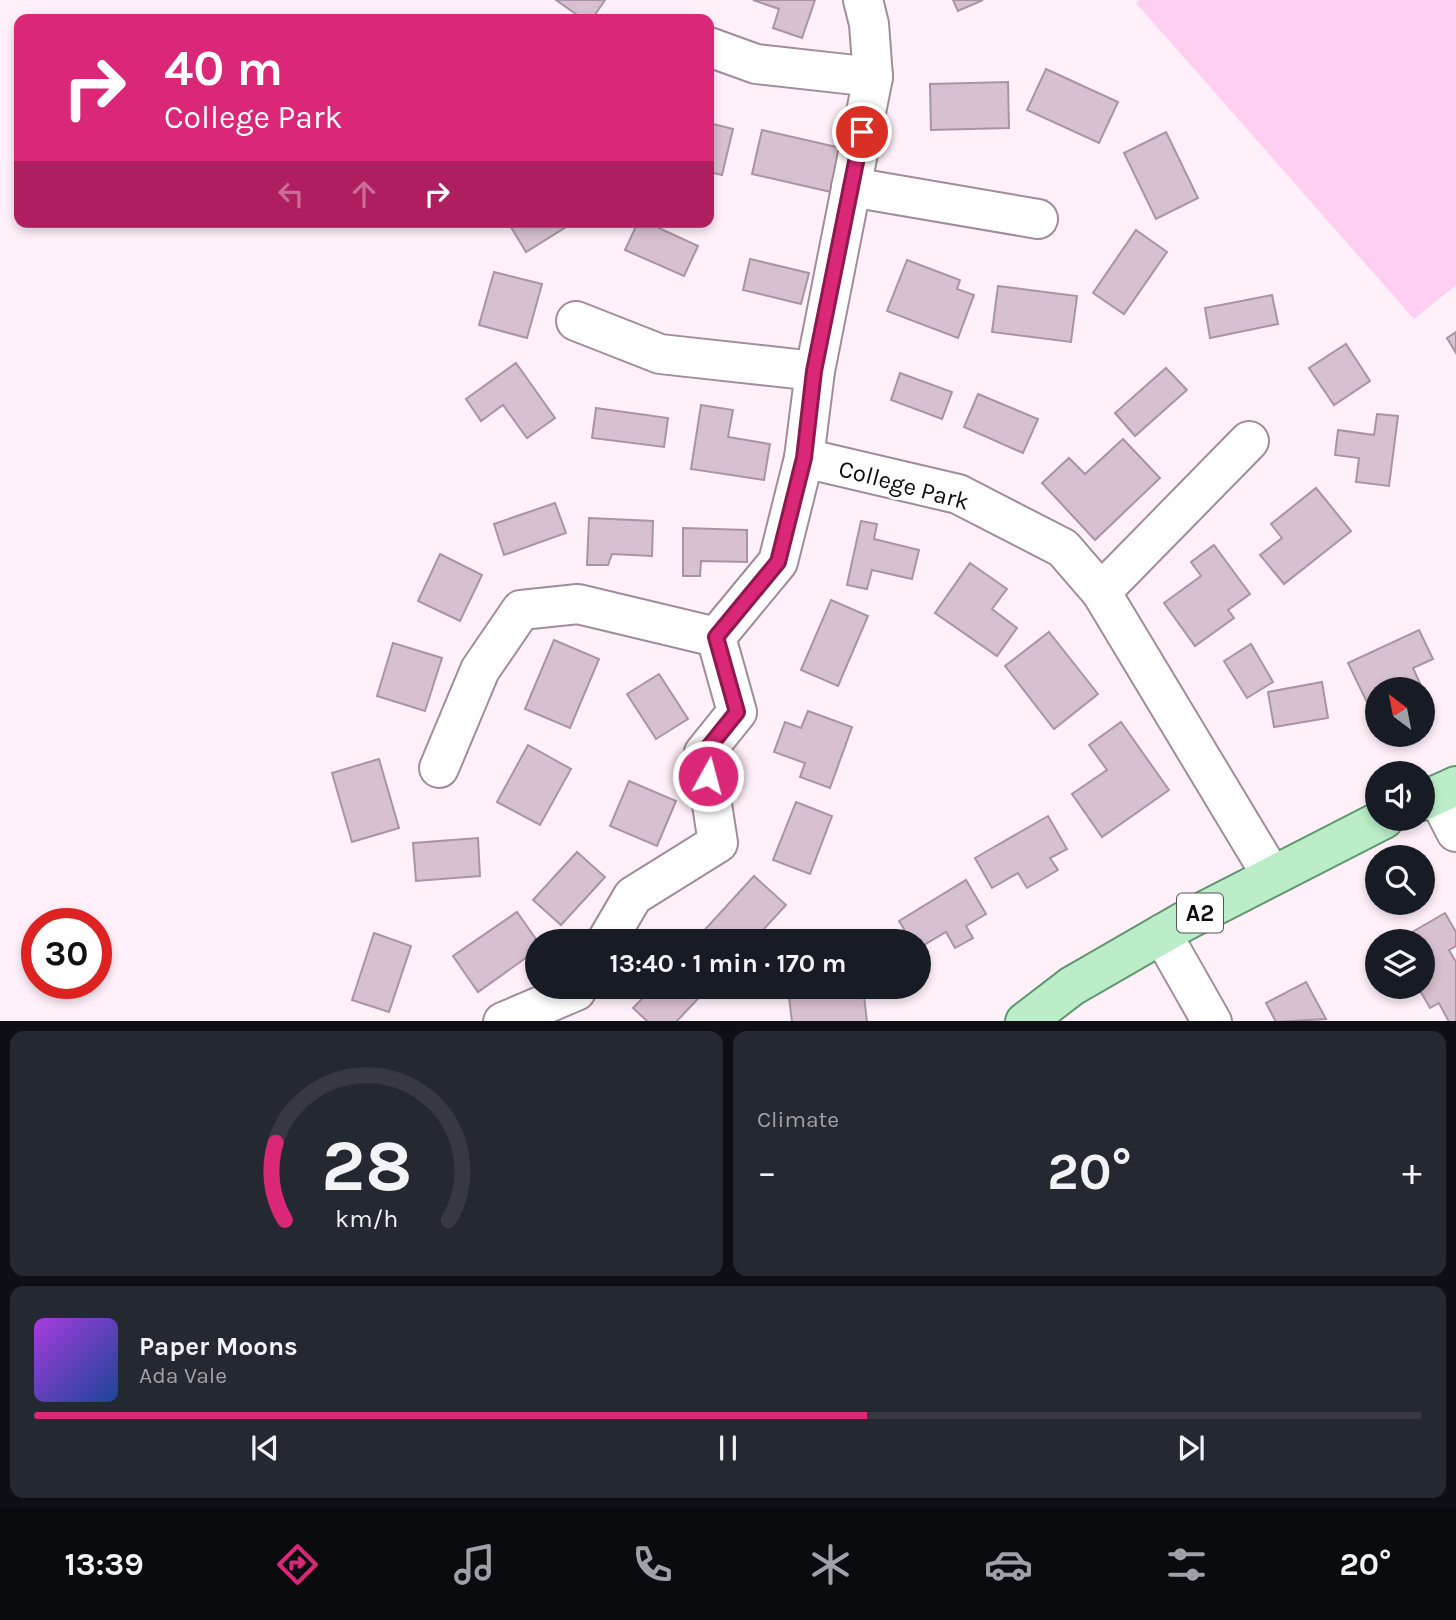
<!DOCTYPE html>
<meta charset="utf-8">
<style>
body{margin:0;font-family:Karla,sans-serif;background:#242831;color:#f1f3f6;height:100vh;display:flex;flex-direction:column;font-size:26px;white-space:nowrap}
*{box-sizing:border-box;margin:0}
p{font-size:23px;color:#9ea1a6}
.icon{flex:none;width:38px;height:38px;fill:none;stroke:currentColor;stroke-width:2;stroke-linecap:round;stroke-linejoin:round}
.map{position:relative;height:1021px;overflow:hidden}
.panel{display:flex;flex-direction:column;gap:10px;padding:10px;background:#0d0f14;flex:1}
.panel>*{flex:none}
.guide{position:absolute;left:14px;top:14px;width:700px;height:214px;border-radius:14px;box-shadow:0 4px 10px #0003;background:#db2777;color:#fff;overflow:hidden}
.needle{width:46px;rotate:328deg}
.controls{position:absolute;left:1365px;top:677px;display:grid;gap:14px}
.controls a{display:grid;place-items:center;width:70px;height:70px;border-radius:50%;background:#171b24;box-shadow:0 4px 10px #0003;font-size:35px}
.speed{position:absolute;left:21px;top:908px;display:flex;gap:14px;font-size:35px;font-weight:700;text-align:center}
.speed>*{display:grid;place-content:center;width:91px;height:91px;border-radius:50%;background:#171b24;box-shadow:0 4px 10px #0003;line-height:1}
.speed .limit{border:10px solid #d22;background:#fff;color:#111}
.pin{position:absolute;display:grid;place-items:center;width:60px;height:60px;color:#fff;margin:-30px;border:4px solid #fff;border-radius:50%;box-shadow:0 2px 7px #0007}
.me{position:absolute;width:77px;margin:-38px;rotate:7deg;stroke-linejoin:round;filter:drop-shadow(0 0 5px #0008)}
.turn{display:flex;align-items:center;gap:24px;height:147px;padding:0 35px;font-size:32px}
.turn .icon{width:91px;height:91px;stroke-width:2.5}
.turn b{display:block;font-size:49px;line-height:60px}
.lanes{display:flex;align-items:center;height:66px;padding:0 35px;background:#0003;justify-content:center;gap:35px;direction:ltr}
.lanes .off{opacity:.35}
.big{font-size:52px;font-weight:700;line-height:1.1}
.panel .card{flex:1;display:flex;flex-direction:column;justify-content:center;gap:10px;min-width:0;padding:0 24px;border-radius:14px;background:#242831}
.panel .dial{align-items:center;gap:0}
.dial svg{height:182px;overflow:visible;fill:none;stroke:#363941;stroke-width:7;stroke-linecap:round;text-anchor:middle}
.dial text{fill:#f1f3f6;stroke:none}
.song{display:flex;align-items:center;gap:21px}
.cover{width:84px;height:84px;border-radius:10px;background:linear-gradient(135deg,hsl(280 70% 55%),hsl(220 70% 35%))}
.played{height:7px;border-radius:4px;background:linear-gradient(90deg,#db2777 60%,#363941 60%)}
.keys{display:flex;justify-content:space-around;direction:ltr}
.heat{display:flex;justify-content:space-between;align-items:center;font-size:38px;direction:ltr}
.panel .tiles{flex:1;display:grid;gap:10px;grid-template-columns:1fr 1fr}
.card:last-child{grid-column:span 2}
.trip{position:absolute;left:525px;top:929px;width:406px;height:70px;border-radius:35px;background:#171b24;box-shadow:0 4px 10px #0003;font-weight:700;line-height:70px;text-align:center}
.tab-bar{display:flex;height:112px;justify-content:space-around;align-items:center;background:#090b0e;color:#9ea1a6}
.tab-bar .icon{width:49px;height:49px}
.tab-bar .active{color:#db2777}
.tab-bar b{font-size:32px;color:#f1f3f6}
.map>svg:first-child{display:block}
</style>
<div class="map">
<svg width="1456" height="1022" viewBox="0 0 1456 1022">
<rect width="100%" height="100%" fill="#fff0fa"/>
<path fill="#fecff0" d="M1139 0H1456V285L1414 319 1136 3Z"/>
<g fill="#d7c0cf" stroke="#aa94a3" stroke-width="2">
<path d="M556 0H605L592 19H583Z"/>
<path d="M753 0H815L802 38 773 28 779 9Z"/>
<path d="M953 0H983L958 11Z"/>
<path d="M1046 69 1118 102 1099 143 1027 110Z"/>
<path d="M1008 82 1009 128 931 130 930 84Z"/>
<path d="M709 123 733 129 722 175 709 172Z"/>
<path d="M762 130 841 148 831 192 752 174Z"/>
<path d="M1166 132 1198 198 1156 219 1124 153Z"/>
<path d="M508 222H574L526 252Z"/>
<path d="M638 222H646L698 246 684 276 625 250Z"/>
<path d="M1136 230 1167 252 1124 314 1093 293Z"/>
<path d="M750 259 809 273 801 304 743 290Z"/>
<path d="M907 260 960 280 957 289 974 295 958 338 887 311Z"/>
<path d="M494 272 542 284 527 338 479 325Z"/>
<path d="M998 286 1077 296 1071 342 992 332Z"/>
<path d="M1272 295 1278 324 1210 338 1205 308Z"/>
<path d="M1456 332V353L1447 338Z"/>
<path d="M1346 344 1370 381 1334 405 1309 368Z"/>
<path d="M516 363 555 418 527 438 503 405 481 421 466 399Z"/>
<path d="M1166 368 1187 390 1135 436 1115 413Z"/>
<path d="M900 373 952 392 942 419 891 400Z"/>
<path d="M978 394 1038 419 1023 453 964 427Z"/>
<path d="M701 405 733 410 728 437 770 444 764 480 691 469Z"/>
<path d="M596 408 668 418 664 447 592 438Z"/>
<path d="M1377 414 1398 416 1389 486 1356 482 1359 458 1335 455 1338 430 1374 435Z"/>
<path d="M1123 439 1160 478 1095 540 1042 483 1069 458 1085 474Z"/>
<path d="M1316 488 1351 531 1284 584 1260 555 1282 538 1271 524Z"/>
<path d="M555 503 566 533 504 555 494 524Z"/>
<path d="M589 518 653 521 652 556 612 554 608 565H587Z"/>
<path d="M861 521 877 524 874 539 919 550 912 579 872 570 867 589 847 585Z"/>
<path d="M683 528 747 530V562L701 561 700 576H683Z"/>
<path d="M1214 545 1250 594 1228 610 1234 618 1195 646 1164 603 1201 576 1191 562Z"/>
<path d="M440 554 482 575 460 621 418 601Z"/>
<path d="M970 563 1007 589 992 609 1017 628 997 656 935 613Z"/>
<path d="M831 600 868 616 838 686 801 670Z"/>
<path d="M1419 630 1433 659 1413 668 1423 690H1377V718L1375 719 1348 663Z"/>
<path d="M1049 632 1098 694 1054 729 1005 666Z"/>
<path d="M554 640 599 659 570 728 525 709Z"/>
<path d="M393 643 442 658 425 711 377 696Z"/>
<path d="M1251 644 1273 682 1247 698 1224 661Z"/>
<path d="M659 674 688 719 656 739 627 694Z"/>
<path d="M1322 682 1328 718 1274 727 1268 692Z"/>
<path d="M808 711 852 727 830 788 800 777 805 763 774 752 785 722 801 728Z"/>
<path d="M1121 722 1169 790 1102 837 1072 794 1107 770 1089 745Z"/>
<path d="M528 745 571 769 540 825 497 802Z"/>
<path d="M379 759 399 828 352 842 332 773Z"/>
<path d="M629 781 676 801 657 846 610 826Z"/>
<path d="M796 802 832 816 810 874 773 860Z"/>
<path d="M1048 816 1067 849 1050 858 1058 870 1027 888 1018 873 992 888 975 858Z"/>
<path d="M478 838 480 876 416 881 413 843Z"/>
<path d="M577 852 605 877 561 925 533 900Z"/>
<path d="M754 876 786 905 752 942H707L700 935Z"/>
<path d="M966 880 986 914 966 926 973 938 955 948 946 932 919 948V942H912L899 921Z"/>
<path d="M517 912 538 942 537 950 478 992 453 956Z"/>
<path d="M1445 913 1456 932V946L1449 950 1456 962V1022H1449L1439 1003 1430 1008 1418 987H1423V942H1395Z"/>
<path d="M374 933 411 946 389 1012 352 1000Z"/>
<path d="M1306 982 1326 1019 1276 1022 1266 1003Z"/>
<path d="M653 987H709L676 1022H648L633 1008Z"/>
<path d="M809 987H863L867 1022H792L788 989Z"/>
</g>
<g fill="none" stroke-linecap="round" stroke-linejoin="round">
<g stroke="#a28c9b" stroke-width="42">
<g id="minor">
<path d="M709 47 756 64 873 77"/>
<path d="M851 187 1038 219"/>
<path d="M576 321 660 354 815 371"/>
<path d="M804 458 958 494 1063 548 1101 592 1272 876"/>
<path d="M1101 592 1249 441"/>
<path d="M716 637 778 562 804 458 815 371 873 77 869 24 863 0"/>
<path d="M439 768 480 670 521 610 578 604 716 637"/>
<path d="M1437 795 1456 832"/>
<path d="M1162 934 1212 1022"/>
<path d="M606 942 633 896 718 843 704 753 737 712 716 637"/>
<path d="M503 1022 576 991 578 987"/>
</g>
</g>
<g stroke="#619670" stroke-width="42">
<g id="major">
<path d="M1423 801 1456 786"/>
<path d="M1025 1022 1072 986 1183 922 1384 819"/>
</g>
</g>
<use href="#minor" stroke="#fff" stroke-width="38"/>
<use href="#major" stroke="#bbeec8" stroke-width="38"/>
</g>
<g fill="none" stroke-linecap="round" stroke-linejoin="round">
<g stroke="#8e194d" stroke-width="18">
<path id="route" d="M708 776 704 753 737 712 716 637 778 562 804 458 814 371 862 132"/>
</g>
<use href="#route" stroke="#db2777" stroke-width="12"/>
</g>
<g text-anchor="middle" stroke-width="6" stroke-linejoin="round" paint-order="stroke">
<rect fill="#fff" stroke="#585356" stroke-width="2" x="1177" y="893.5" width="46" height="39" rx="5"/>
<g font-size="23" font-weight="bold" fill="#10090e">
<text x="1200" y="921">A2</text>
</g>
<g font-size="24" fill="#10090e" stroke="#fff">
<text transform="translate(904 485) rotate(15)" y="8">College Park</text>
</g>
</g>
</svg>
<div class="controls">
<a><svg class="needle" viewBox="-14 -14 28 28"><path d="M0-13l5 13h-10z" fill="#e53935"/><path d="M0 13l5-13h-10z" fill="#9ea1a6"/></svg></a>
<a><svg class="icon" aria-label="sound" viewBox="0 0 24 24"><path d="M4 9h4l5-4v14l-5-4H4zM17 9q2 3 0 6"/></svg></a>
<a><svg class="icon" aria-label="search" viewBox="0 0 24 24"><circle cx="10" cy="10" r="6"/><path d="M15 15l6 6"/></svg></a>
<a><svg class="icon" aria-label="layers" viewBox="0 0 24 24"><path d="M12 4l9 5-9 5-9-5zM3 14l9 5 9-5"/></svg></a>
</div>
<div class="speed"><div class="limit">30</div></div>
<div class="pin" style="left:862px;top:132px;background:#d93025"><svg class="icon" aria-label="arrive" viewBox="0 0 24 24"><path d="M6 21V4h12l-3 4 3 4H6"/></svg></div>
<svg class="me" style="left:708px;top:776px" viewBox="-20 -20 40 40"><circle r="17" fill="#db2777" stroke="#fff" stroke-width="3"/><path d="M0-11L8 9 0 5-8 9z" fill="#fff"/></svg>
<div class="trip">13:40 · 1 min · 170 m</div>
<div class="guide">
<div class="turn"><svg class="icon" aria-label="right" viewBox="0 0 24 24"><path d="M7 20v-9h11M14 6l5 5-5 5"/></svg><div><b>40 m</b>College Park</div></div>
<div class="lanes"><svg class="icon off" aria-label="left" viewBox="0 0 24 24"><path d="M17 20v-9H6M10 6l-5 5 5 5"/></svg><svg class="icon off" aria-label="ahead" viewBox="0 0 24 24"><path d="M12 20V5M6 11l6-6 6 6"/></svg><svg class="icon" aria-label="right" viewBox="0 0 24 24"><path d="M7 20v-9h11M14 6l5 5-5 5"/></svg></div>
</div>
</div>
<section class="panel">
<div class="tiles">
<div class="card dial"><svg viewBox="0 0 100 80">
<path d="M14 69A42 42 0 1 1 86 69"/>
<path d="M14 69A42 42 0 0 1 10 35" stroke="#db2777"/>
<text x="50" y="56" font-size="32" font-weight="700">28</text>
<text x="50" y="72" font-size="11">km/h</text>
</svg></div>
<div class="card"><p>Climate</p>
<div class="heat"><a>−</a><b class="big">20°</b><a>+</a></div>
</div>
<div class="card">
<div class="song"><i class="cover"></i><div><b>Paper Moons</b><p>Ada Vale</p></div></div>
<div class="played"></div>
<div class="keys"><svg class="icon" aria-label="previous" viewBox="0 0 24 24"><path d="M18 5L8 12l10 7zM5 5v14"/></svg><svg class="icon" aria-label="pause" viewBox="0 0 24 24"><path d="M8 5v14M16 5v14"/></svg><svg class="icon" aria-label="next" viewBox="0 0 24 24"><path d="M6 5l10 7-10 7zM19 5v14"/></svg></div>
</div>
</div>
</section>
<nav class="tab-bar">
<b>13:39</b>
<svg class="icon active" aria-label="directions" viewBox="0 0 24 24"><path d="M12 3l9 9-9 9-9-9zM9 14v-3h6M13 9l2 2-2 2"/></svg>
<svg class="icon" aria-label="music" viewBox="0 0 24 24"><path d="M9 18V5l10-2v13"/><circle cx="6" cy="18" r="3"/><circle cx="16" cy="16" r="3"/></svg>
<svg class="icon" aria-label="phone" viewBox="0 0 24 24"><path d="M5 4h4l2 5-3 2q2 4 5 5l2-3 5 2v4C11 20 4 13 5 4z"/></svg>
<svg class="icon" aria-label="climate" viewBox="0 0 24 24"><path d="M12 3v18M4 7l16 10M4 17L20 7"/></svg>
<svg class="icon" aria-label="car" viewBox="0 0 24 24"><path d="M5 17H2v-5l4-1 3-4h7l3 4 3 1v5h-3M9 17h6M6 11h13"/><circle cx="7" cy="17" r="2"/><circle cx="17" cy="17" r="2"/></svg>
<svg class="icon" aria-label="filters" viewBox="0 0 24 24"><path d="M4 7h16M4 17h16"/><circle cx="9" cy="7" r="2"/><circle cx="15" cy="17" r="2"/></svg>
<b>20°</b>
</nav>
